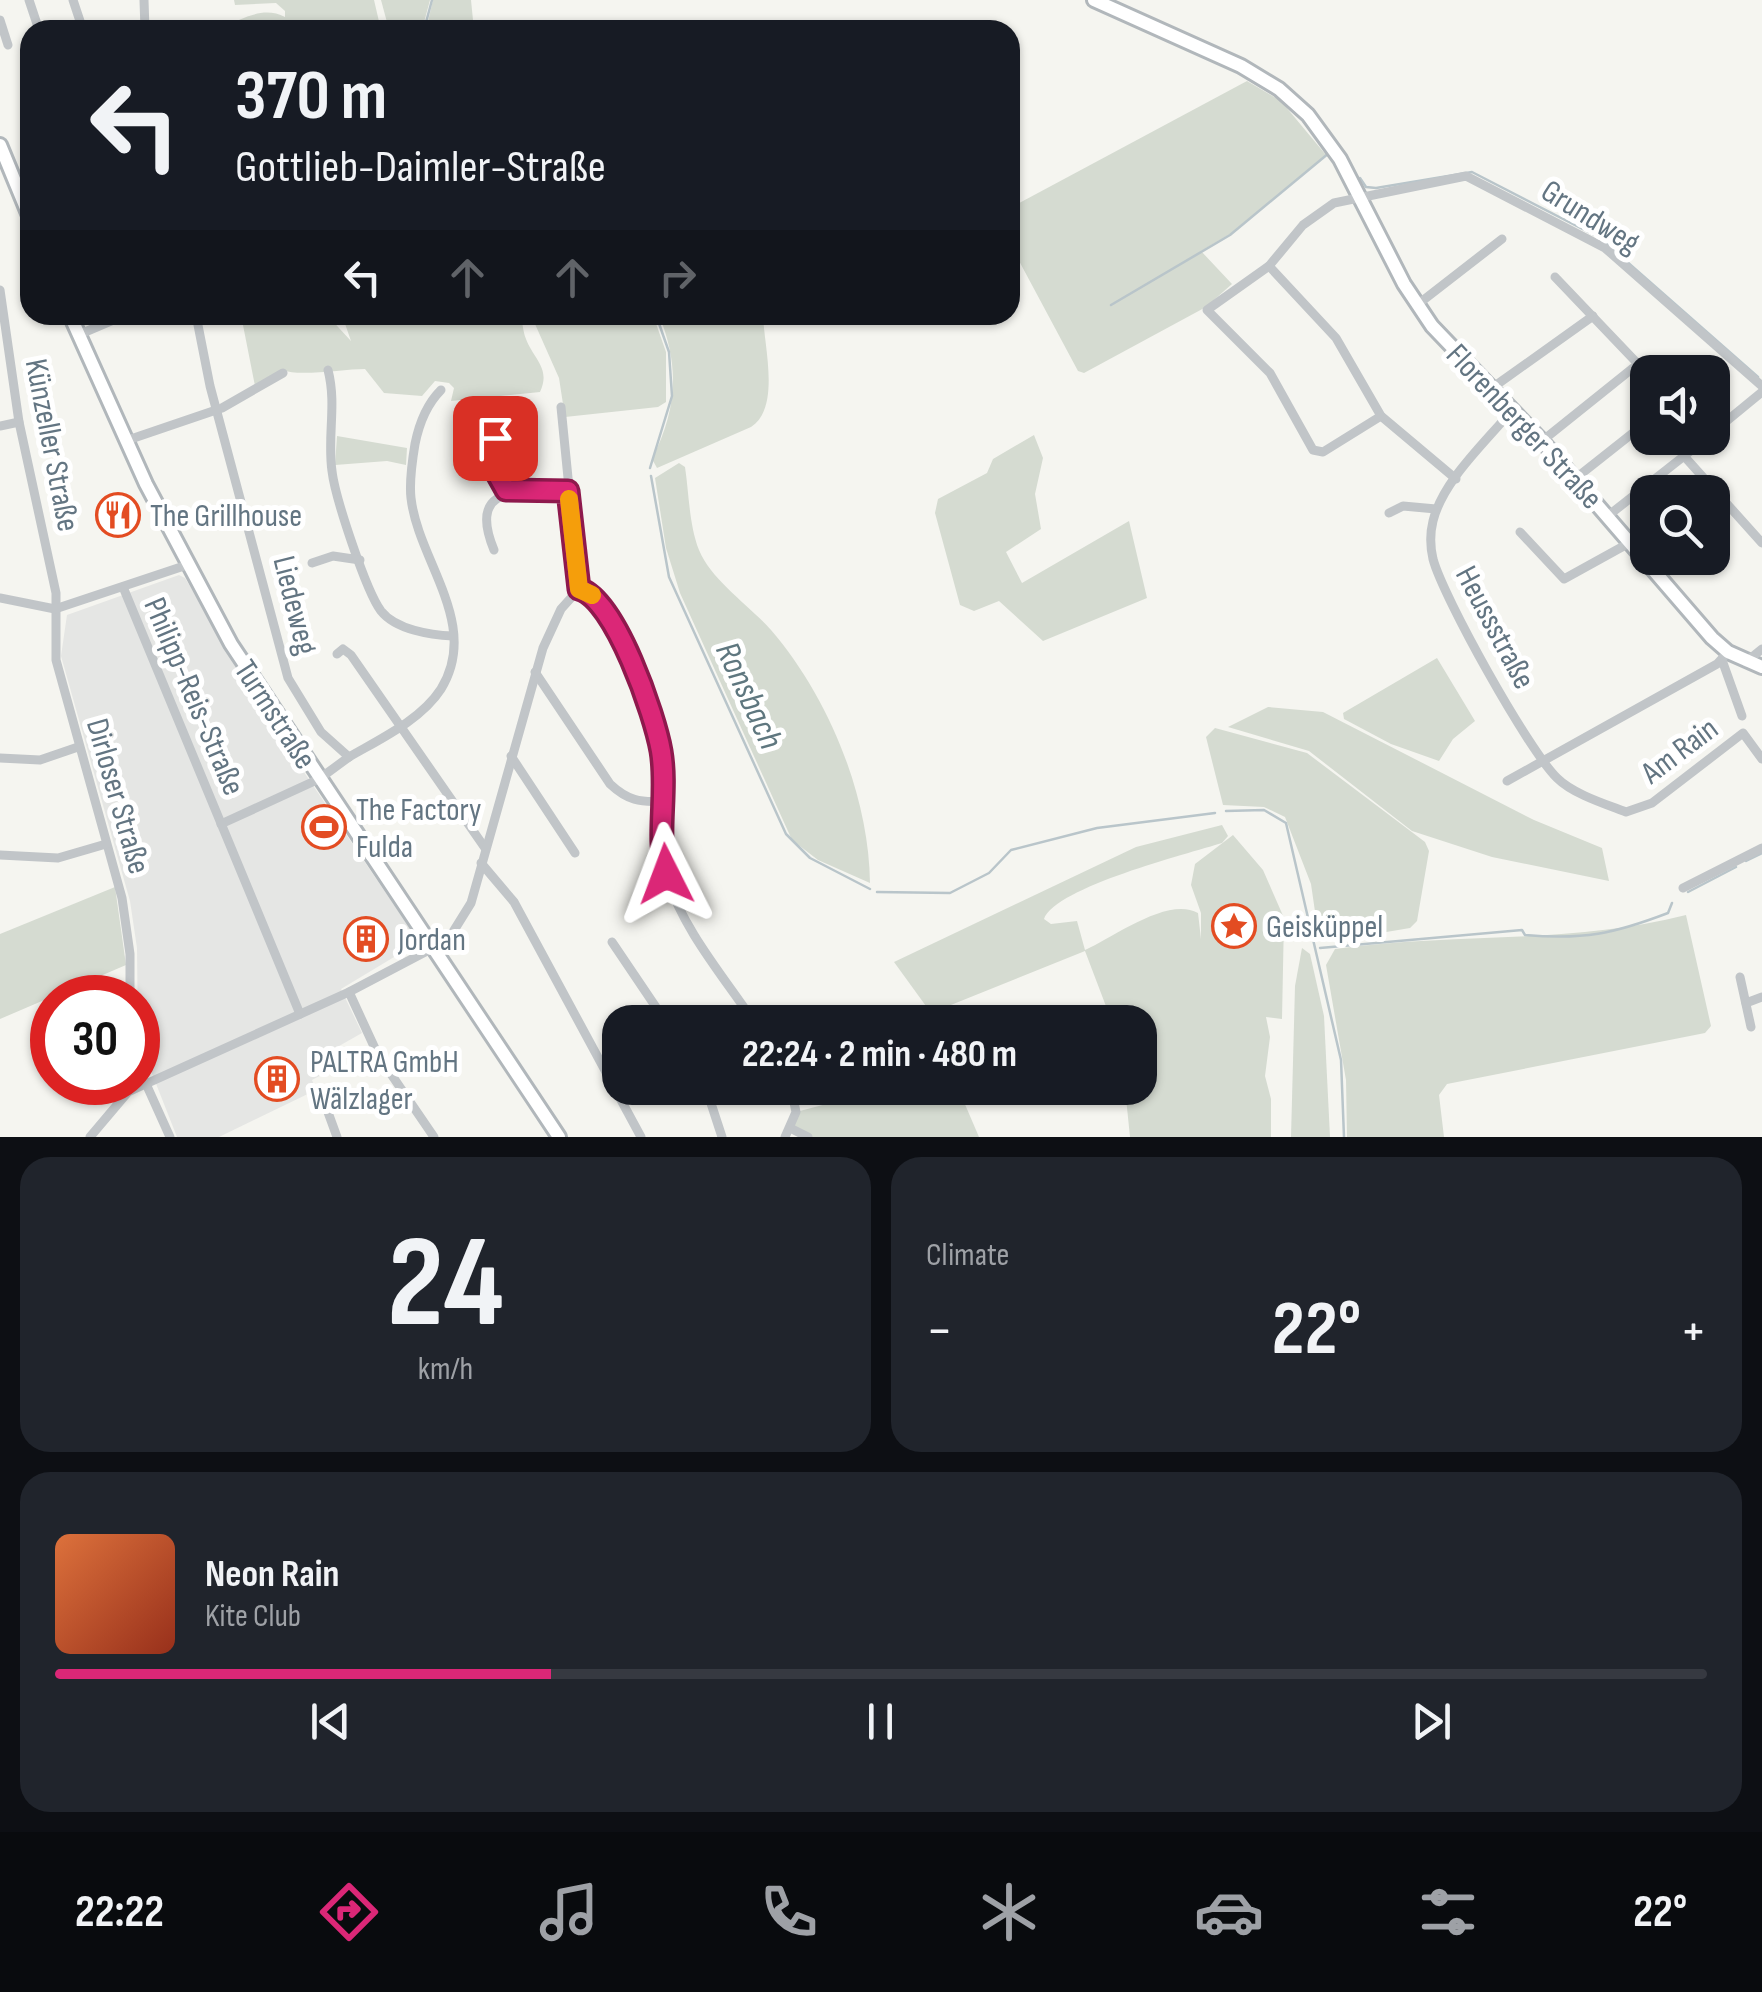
<!DOCTYPE html>
<meta charset="utf-8">
<style>
body{margin:0;font-family:"Sofia Sans Condensed",sans-serif;background:#20242c;color:#f1f3f6;height:100vh;display:flex;flex-direction:column;font-size:38px;white-space:nowrap}
*{box-sizing:border-box;margin:0}
p{font-size:32px;color:#9ea1a6}
.icon{flex:none;width:55px;height:55px;fill:none;stroke:currentColor;stroke-width:2;stroke-linecap:round;stroke-linejoin:round}
.map{position:relative;height:1137px;overflow:hidden}
.side{display:flex;flex-direction:column;gap:20px;padding:20px;background:#0d0f14;flex:1}
.side>*{flex:none}
.banner{position:absolute;left:20px;top:20px;width:1000px;height:305px;border-radius:30px;box-shadow:0 2px 8px #0004;background:#171b24;color:#f1f3f6;overflow:hidden}
.tools{position:absolute;left:1630px;top:355px;display:grid;gap:20px}
.tools a{display:grid;place-items:center;width:100px;height:100px;border-radius:20px;background:#171b24;box-shadow:0 2px 8px #0004;font-size:50px}
.speed{position:absolute;left:30px;top:975px;display:flex;gap:20px;font-size:50px;font-weight:700;text-align:center}
.speed>*{display:grid;place-content:center;width:130px;height:130px;border-radius:50%;background:#171b24;box-shadow:0 2px 8px #0004;line-height:1}
.speed .limit{border:15px solid #d22;background:#fff;color:#111}
.pin{position:absolute;display:grid;place-items:center;width:85px;height:85px;color:#fff;margin:-42px;border-radius:20px;box-shadow:0 5px 15px #0006}
.me{position:absolute;width:110px;margin:-55px;rotate:357deg;stroke-linejoin:round;filter:drop-shadow(0 0 8px #0008)}
.turn{display:flex;align-items:center;gap:35px;height:210px;padding:0 50px;font-size:45px}
.turn .icon{width:130px;height:130px;stroke-width:2.5}
.turn b{display:block;font-size:70px;line-height:85px}
.lanes{display:flex;align-items:center;height:95px;padding:0 50px;background:#0003;justify-content:center;gap:50px;direction:ltr}
.lanes .off{opacity:.35}
.big{font-size:75px;font-weight:700;line-height:1.1}
.side .widget{flex:1;display:flex;flex-direction:column;justify-content:center;gap:15px;min-width:0;padding:0 35px;border-radius:30px;background:#20242c}
.side .dial{align-items:center;gap:0}
.dial b{font-size:130px;line-height:1}
.song{display:flex;align-items:center;gap:30px}
.cover{width:120px;height:120px;border-radius:15px;background:linear-gradient(135deg,hsl(20 70% 55%),hsl(10 70% 35%))}
.played{height:10px;border-radius:5px;background:linear-gradient(90deg,#db2777 30%,#363941 30%)}
.keys{display:flex;justify-content:space-around;direction:ltr}
.heat{display:flex;justify-content:space-between;align-items:center;font-size:55px;direction:ltr}
.side .tiles{flex:1;display:grid;gap:20px;grid-template-columns:1fr 1fr}
.widget:last-child{grid-column:span 2}
.trip{position:absolute;left:602px;top:1005px;width:555px;height:100px;border-radius:30px;background:#171b24;box-shadow:0 2px 8px #0004;font-weight:700;line-height:100px;text-align:center}
.tab-bar{display:flex;height:160px;justify-content:space-around;align-items:center;background:#090b0e;color:#9ea1a6}
.tab-bar .icon{width:70px;height:70px}
.tab-bar .selected{color:#db2777}
.tab-bar b{font-size:45px;color:#f1f3f6}
.map>svg:first-child{display:block}
</style>
<div class="map">
<svg width="1762" height="1137" viewBox="0 0 1762 1137">
<rect width="100%" height="100%" fill="#f5f5f0"/>
<path fill="#e5e6e4" d="M179 575 185 578 291 753 419 942 341 989 362 1033 332 1050 340 1065 312 1080 316 1090 219 1137H177L138 1038 137 948 130 901 61 656 67 615Z"/>
<g fill="#d5dbd1">
<path d="M234 0H374L381 30H242L239 20C254 13 270 9 285 17V11L276 3 235 5Z"/>
<path d="M381 0H430L422 30 388 26Z"/>
<path d="M433 0H471L474 30H426Z"/>
<path d="M1247 81 1281 101 1326 155 1230 234 1201 251 1232 284 1206 307 1084 373 1078 371 1010 244V208Z"/>
<path d="M241 315H327L351 341 342 315H520C523 323 523 332 526 339 534 360 551 368 540 392L451 401 454 388 449 383 435 381 422 396 384 393 365 369C344 369 298 377 283 370L255 386Z"/>
<path d="M531 315H653L666 352V402L658 407 565 417 559 378Z"/>
<path d="M659 315H763C764 346 781 408 751 427L657 468 652 459C677 409 680 367 659 315Z"/>
<path d="M1034 435 1043 458 1035 494 1041 529 1006 552 1022 583 1129 521 1147 598 1043 641 999 601 974 611 960 605 935 513 938 499 987 473 993 459Z"/>
<path d="M337 436 407 448 406 465 387 461 335 465Z"/>
<path d="M679 463 685 467C689 493 689 525 699 550 712 581 749 605 771 630 828 696 869 795 870 883L818 860 792 840 680 593 666 548 655 478Z"/>
<path d="M1437 658 1475 721 1453 739 1439 761 1391 744 1344 719 1343 713Z"/>
<path d="M1268 707 1323 712 1534 820 1602 848 1609 881 1492 857 1412 831 1309 751 1228 727Z"/>
<path d="M1215 728 1307 753 1425 842 1429 851 1417 921 1410 928 1333 941 1319 939 1311 884 1285 817 1264 807 1223 805 1206 737Z"/>
<path d="M1222 825 1228 836 1222 843C1187 854 1056 887 1044 919L1051 924 1077 921 1085 950C1114 937 1168 896 1198 913L1201 939V913L1191 885 1195 864 1233 835 1263 870 1284 918 1282 1019 1266 1017 1270 1037 1265 1076 1271 1099V1137H1130L1125 1088H1140V1022H1112L1085 951 931 1013 894 962 1136 847Z"/>
<path d="M115 887 126 965 0 1019V934Z"/>
<path d="M1686 915 1711 1026 1705 1033 1447 1084 1439 1095 1444 1137H1347L1346 1080 1326 965 1335 949C1454 932 1569 945 1686 915Z"/>
<path d="M1302 948 1310 954 1324 1016 1330 1137H1291L1295 986Z"/>
<path d="M887 1088H958L979 1137H809L792 1129 796 1112Z"/>
</g>
<g fill="none" stroke-linecap="round" stroke-linejoin="round">
<g stroke="#b9c5ca" stroke-width="2.5">
<path d="M424 30 432 0"/>
<path d="M1360 178 1366 187 1376 188 1472 172 1600 238 1758 377"/>
<path d="M1111 305 1230 235 1329 153"/>
<path d="M650 468 672 396 669 352 656 315"/>
<path d="M651 476 669 577 786 834 810 858 870 889"/>
<path d="M1226 811 1264 810 1286 823 1341 1060 1344 1137"/>
<path d="M1746 861 1762 853"/>
<path d="M877 892 950 893 989 873 1011 850 1097 828 1215 813"/>
<path d="M1688 892 1736 867"/>
<path d="M1320 948 1522 930 1525 935C1584 940 1613 934 1668 913L1672 903"/>
</g>
<g stroke="#b1b7bb" stroke-width="18">
<g id="secondary">
<path d="M1094 0 1241 66 1279 89 1308 115 1340 159 1404 284 1432 326 1542 441 1712 638 1728 652 1762 667"/>
<path d="M0 145 30 218"/>
<path d="M70 315 146 484 231 644 559 1137"/>
</g>
</g>
<g stroke="#c1c5c8" stroke-width="9">
<path d="M29 0 39 30"/>
<path d="M73 0 83 30"/>
<path d="M144 0 145 30"/>
<path d="M0 20 8 45"/>
<path d="M1269 266 1336 338 1381 416 1456 479"/>
<path d="M0 290 19 422 56 593V660L122 898 130 954V998"/>
<path d="M1417 305 1502 239"/>
<path d="M196 315 210 386 288 678 321 732 349 757 319 779 221 824"/>
<path d="M78 335 125 315"/>
<path d="M328 370C337 405 327 436 332 471 335 497 366 591 381 611 396 630 431 635 453 636"/>
<path d="M1492 388 1593 316"/>
<path d="M561 407 579 589"/>
<path d="M1513 409C1487 441 1443 480 1433 521 1430 533 1430 546 1433 559 1443 597 1529 751 1557 778 1573 794 1605 804 1626 812L1652 803 1743 733 1762 759"/>
<path d="M1381 416 1323 452 1313 450 1270 373 1207 310 1269 266 1303 225 1334 203 1466 176 1605 248 1762 386"/>
<path d="M0 426 19 422"/>
<path d="M1712 433 1762 392"/>
<path d="M495 438 496 472 506 490"/>
<path d="M125 441 222 408 283 373"/>
<path d="M1542 441 1638 364 1555 277"/>
<path d="M1684 456 1762 543"/>
<path d="M1576 478 1648 421"/>
<path d="M1389 513 1403 506 1436 509"/>
<path d="M1609 515 1707 438"/>
<path d="M1520 532 1564 579 1631 542"/>
<path d="M494 550C466 482 522 493 568 491"/>
<path d="M312 563 333 556 360 560"/>
<path d="M123 587 300 1014"/>
<path d="M579 589C615 598 658 721 661 756 665 796 655 840 667 878 684 931 724 977 754 1022"/>
<path d="M0 598 55 609 187 565"/>
<path d="M337 654 343 649 351 655 485 848"/>
<path d="M1722 660 1742 716"/>
<path d="M1746 662 1762 649"/>
<path d="M535 672 610 784C627 800 640 803 664 801"/>
<path d="M511 756 575 853"/>
<path d="M349 757C380 739 421 720 441 689 481 624 418 561 411 498 409 481 412 462 415 444 419 424 426 405 441 390"/>
<path d="M0 758 40 760 78 747"/>
<path d="M1507 781 1717 664 1728 652"/>
<path d="M0 855 58 858 106 844"/>
<path d="M481 863 514 902 641 1137"/>
<path d="M1683 888 1762 848"/>
<path d="M612 942 666 1022"/>
<path d="M1740 977 1751 1027"/>
<path d="M349 992 378 1055 434 1137"/>
<path d="M1746 1003 1762 997"/>
<path d="M138 1066 170 1137"/>
<path d="M706 1088 722 1137"/>
<path d="M325 1104 337 1137"/>
<path d="M792 1129 808 1137"/>
<path d="M90 1137 128 1092 349 992 448 940 471 903 543 648 561 609 579 589"/>
<path d="M785 1137 796 1112 791 1088"/>
</g>
<use href="#secondary" stroke="#fff" stroke-width="12"/>
</g>
<g fill="none" stroke-linecap="round" stroke-linejoin="round">
<g stroke="#8e194d" stroke-width="25">
<path id="route" d="M495 438 496 472 506 490 568 491 579 589C615 598 655 716 661 751 668 792 656 834 666 874"/>
</g>
<use href="#route" stroke="#db2777" stroke-width="18"/>
<path stroke="#f59e0b" stroke-width="18" d="M569 499 579 589 592 595"/>
</g>
<defs>
<g id="restaurant-ring" transform="scale(2.25)"><circle r="9.5" fill="#fff" stroke="#e34c22" stroke-width="1.5"/><path d="M-5-6h1v4h1v-4h1v4h1v-4h1v5L-1.5 .5V6h-2V.5L-5-1ZM5-6V6H3V1.5H1.5Q1.5-4 5-6Z" fill="#e34c22"/></g>
<g id="stadium-ring" transform="scale(2.25)"><circle r="9.5" fill="#fff" stroke="#e34c22" stroke-width="1.5"/><path d="M0-5a6.5 5 0 1 0 0 10a6.5 5 0 1 0 0-10ZM-3.5-1.8h7v3.6h-7Z" fill="#e34c22"/></g>
<g id="sight-ring" transform="scale(2.25)"><circle r="9.5" fill="#fff" stroke="#e34c22" stroke-width="1.5"/><path d="M0-6L1.8-2.2L6-1.7L2.9 1.2L3.7 5.4L0 3.3L-3.7 5.4L-2.9 1.2L-6-1.7L-1.8-2.2Z" fill="#e34c22"/></g>
<g id="building-ring" transform="scale(2.25)"><circle r="9.5" fill="#fff" stroke="#e34c22" stroke-width="1.5"/><path d="M-4-6H4V6H1V3H-1V6H-4ZM-2.5-4.3h1.7v1.8h-1.7ZM.8-4.3h1.7v1.8H.8ZM-2.5-1h1.7V.8h-1.7ZM.8-1h1.7V.8H.8Z" fill="#e34c22"/></g>
</defs>
<g fill-rule="evenodd">
<use href="#restaurant-ring" x="118" y="515"/>
<use href="#stadium-ring" x="324" y="827"/>
<use href="#sight-ring" x="1234" y="926"/>
<use href="#building-ring" x="366" y="939"/>
<use href="#building-ring" x="277" y="1079"/>
</g>
<g text-anchor="middle" stroke-width="10" stroke-linejoin="round" paint-order="stroke">
<g font-size="32" fill="#637582" stroke="#fff">
<text transform="translate(1591 216) rotate(32)" y="11">Grundweg</text>
<text transform="translate(1525 426) rotate(47)" y="11">Florenberger Straße</text>
<text transform="translate(53 445) rotate(79)" y="11">Künzeller Straße</text>
<text transform="translate(296 605) rotate(76)" y="11">Liedeweg</text>
<text transform="translate(1496 627) rotate(62)" y="11">Heussstraße</text>
<text transform="translate(195 696) rotate(67)" y="11">Philipp-Reis-Straße</text>
<text transform="translate(276 714) rotate(57)" y="11">Turmstraße</text>
<text transform="translate(1679 750) rotate(-37)" y="11">Am Rain</text>
<text transform="translate(119 796) rotate(74)" y="11">Dirloser Straße</text>
</g>
<g font-size="32" fill="#637582" stroke="#fff" text-anchor="start">
<text x="150" y="526">The Grillhouse</text>
<text x="356" y="820">The Factory<tspan x="356" dy="37">Fulda</tspan></text>
<text x="1266" y="937">Geisküppel</text>
<text x="398" y="950">Jordan</text>
<text x="310" y="1072">PALTRA GmbH<tspan x="310" dy="37">Wälzlager</tspan></text>
</g>
<g font-size="35" font-style="italic" fill="#5f777f" stroke="#fff">
<text transform="translate(750 695) rotate(65)" y="12">Ronsbach</text>
</g>
</g>
</svg>
<div class="tools">
<a><svg class="icon" aria-label="sound" viewBox="0 0 24 24"><path d="M4 9h4l5-4v14l-5-4H4zM17 9q2 3 0 6"/></svg></a>
<a><svg class="icon" aria-label="search" viewBox="0 0 24 24"><circle cx="10" cy="10" r="6"/><path d="M15 15l6 6"/></svg></a>
</div>
<div class="speed"><div class="limit">30</div></div>
<div class="pin" style="left:495px;top:438px;background:#d93025"><svg class="icon" aria-label="arrive" viewBox="0 0 24 24"><path d="M6 21V4h12l-3 4 3 4H6"/></svg></div>
<svg class="me" style="left:666px;top:874px" viewBox="-20 -20 40 40"><path d="M0-17L14 15 0 8-14 15z" fill="#db2777" stroke="#fff" stroke-width="4"/></svg>
<div class="trip">22:24 · 2 min · 480 m</div>
<div class="banner">
<div class="turn"><svg class="icon" aria-label="left" viewBox="0 0 24 24"><path d="M17 20v-9H6M10 6l-5 5 5 5"/></svg><div><b>370 m</b>Gottlieb-Daimler-Straße</div></div>
<div class="lanes"><svg class="icon" aria-label="left" viewBox="0 0 24 24"><path d="M17 20v-9H6M10 6l-5 5 5 5"/></svg><svg class="icon off" aria-label="ahead" viewBox="0 0 24 24"><path d="M12 20V5M6 11l6-6 6 6"/></svg><svg class="icon off" aria-label="ahead" viewBox="0 0 24 24"><path d="M12 20V5M6 11l6-6 6 6"/></svg><svg class="icon off" aria-label="right" viewBox="0 0 24 24"><path d="M7 20v-9h11M14 6l5 5-5 5"/></svg></div>
</div>
</div>
<section class="side">
<div class="tiles">
<div class="widget dial"><b>24</b><p>km/h</p></div>
<div class="widget"><p>Climate</p>
<div class="heat"><a>−</a><b class="big">22°</b><a>+</a></div>
</div>
<div class="widget">
<div class="song"><i class="cover"></i><div><b>Neon Rain</b><p>Kite Club</p></div></div>
<div class="played"></div>
<div class="keys"><svg class="icon" aria-label="previous" viewBox="0 0 24 24"><path d="M18 5L8 12l10 7zM5 5v14"/></svg><svg class="icon" aria-label="pause" viewBox="0 0 24 24"><path d="M8 5v14M16 5v14"/></svg><svg class="icon" aria-label="next" viewBox="0 0 24 24"><path d="M6 5l10 7-10 7zM19 5v14"/></svg></div>
</div>
</div>
</section>
<nav class="tab-bar">
<b>22:22</b>
<svg class="icon selected" aria-label="directions" viewBox="0 0 24 24"><path d="M12 3l9 9-9 9-9-9zM9 14v-3h6M13 9l2 2-2 2"/></svg>
<svg class="icon" aria-label="music" viewBox="0 0 24 24"><path d="M9 18V5l10-2v13"/><circle cx="6" cy="18" r="3"/><circle cx="16" cy="16" r="3"/></svg>
<svg class="icon" aria-label="phone" viewBox="0 0 24 24"><path d="M5 4h4l2 5-3 2q2 4 5 5l2-3 5 2v4C11 20 4 13 5 4z"/></svg>
<svg class="icon" aria-label="climate" viewBox="0 0 24 24"><path d="M12 3v18M4 7l16 10M4 17L20 7"/></svg>
<svg class="icon" aria-label="car" viewBox="0 0 24 24"><path d="M5 17H2v-5l4-1 3-4h7l3 4 3 1v5h-3M9 17h6M6 11h13"/><circle cx="7" cy="17" r="2"/><circle cx="17" cy="17" r="2"/></svg>
<svg class="icon" aria-label="filters" viewBox="0 0 24 24"><path d="M4 7h16M4 17h16"/><circle cx="9" cy="7" r="2"/><circle cx="15" cy="17" r="2"/></svg>
<b>22°</b>
</nav>
